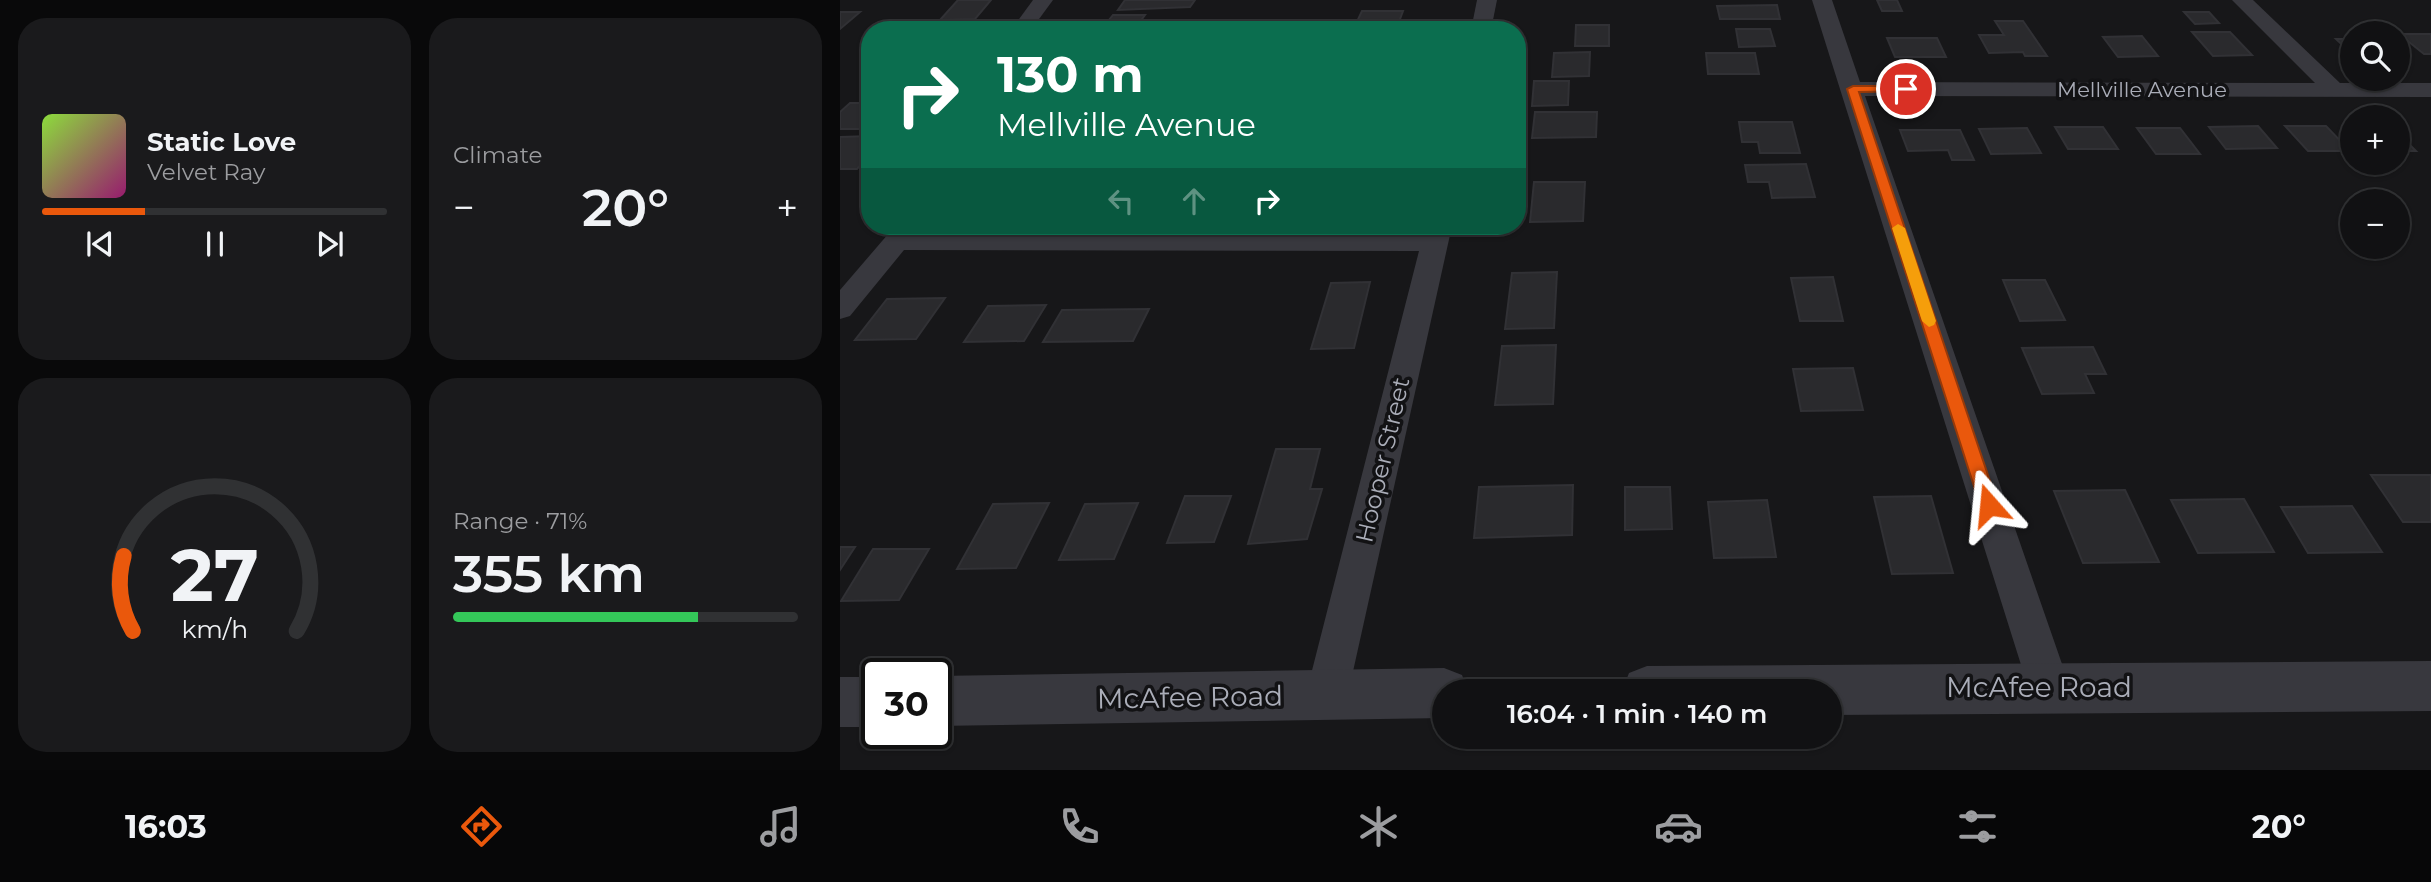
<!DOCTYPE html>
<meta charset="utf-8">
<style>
body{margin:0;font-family:Montserrat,sans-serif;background:#1a1a1c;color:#f1f3f6;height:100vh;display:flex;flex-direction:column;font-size:26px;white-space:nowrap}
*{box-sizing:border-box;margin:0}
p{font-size:23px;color:#9c9da0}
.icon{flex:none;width:38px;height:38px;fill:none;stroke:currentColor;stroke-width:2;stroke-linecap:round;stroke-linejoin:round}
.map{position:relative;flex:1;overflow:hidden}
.side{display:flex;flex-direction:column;gap:18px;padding:18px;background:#09090a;width:840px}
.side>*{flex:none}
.top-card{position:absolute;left:21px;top:21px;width:665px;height:214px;border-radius:28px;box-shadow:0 2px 5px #0004,0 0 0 2px #303133;background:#0b6e4f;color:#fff;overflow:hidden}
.buttons{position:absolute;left:1500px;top:21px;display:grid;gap:14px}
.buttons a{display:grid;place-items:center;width:70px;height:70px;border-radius:50%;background:#111113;box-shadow:0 2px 5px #0004,0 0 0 2px #303133;font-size:35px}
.speed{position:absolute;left:21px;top:658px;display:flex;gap:14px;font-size:35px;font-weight:700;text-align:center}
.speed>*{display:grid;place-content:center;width:91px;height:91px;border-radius:50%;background:#111113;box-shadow:0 2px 5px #0004,0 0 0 2px #303133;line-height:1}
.speed .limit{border:4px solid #111;border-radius:10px;background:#fff;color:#111}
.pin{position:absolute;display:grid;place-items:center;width:60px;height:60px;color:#fff;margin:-30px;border:4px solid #fff;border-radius:50%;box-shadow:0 2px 7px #0007}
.me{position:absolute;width:77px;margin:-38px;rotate:342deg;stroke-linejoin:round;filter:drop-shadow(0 0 5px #0008)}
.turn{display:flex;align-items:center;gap:24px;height:147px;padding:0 21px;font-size:32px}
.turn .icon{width:91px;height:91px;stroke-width:2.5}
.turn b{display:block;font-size:49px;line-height:60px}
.lanes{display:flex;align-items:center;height:66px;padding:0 21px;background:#0003;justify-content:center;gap:35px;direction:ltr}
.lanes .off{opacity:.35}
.big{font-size:52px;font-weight:600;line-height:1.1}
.side .card{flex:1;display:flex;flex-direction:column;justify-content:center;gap:10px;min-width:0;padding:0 24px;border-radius:28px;background:#1a1a1c}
.side .dial{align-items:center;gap:0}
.dial svg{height:182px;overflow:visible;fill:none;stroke:#303133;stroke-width:7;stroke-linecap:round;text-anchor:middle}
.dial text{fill:#f1f3f6;stroke:none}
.song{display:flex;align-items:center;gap:21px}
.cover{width:84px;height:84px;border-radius:10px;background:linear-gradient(135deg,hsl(90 70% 55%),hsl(320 70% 35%))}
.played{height:7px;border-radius:4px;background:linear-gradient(90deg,#ea580c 30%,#303133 30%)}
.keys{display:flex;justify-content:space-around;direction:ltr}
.heat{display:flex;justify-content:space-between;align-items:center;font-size:38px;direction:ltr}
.charge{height:10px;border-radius:5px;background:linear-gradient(90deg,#34c759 71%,#303133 0)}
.side .tiles{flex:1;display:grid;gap:18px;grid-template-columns:repeat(2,1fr)}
.trip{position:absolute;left:592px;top:679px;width:410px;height:70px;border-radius:35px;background:#111113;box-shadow:0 2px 5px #0004,0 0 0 2px #303133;font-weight:600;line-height:70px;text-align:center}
.dock{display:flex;height:112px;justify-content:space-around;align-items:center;background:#070708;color:#9c9da0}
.dock .icon{width:49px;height:49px}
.dock .active{color:#ea580c}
.dock b{font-size:32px;color:#f1f3f6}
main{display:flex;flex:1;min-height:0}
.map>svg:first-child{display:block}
</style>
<main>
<section class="side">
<div class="tiles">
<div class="card">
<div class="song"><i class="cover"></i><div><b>Static Love</b><p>Velvet Ray</p></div></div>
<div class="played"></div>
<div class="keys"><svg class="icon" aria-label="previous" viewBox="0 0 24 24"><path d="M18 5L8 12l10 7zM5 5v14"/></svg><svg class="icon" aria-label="pause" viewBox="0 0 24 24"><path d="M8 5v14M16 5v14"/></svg><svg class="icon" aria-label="next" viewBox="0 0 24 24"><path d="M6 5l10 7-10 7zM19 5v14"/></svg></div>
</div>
<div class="card"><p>Climate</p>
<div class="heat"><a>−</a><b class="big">20°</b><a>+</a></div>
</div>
<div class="card dial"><svg viewBox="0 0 100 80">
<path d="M14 69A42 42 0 1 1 86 69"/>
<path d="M14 69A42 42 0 0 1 10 36" stroke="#ea580c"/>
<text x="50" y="56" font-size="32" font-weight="700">27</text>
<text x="50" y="72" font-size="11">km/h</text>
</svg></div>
<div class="card"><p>Range · 71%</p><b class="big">355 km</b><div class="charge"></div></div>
</div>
</section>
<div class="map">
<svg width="1591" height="770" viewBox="0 0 1591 770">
<rect width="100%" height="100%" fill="#171719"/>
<g fill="#2a2a2d" stroke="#313135" stroke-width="2">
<path d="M118 0H151L135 19 100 20Z"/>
<path d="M285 0H355L350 7 278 10Z"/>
<path d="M1037 0H1057L1062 11H1042Z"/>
<path d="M937 5 940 19H880L877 6Z"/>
<path d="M522 11H563L556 30H513Z"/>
<path d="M0 12H20L0 29Z"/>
<path d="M1344 12H1369L1379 23 1355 24Z"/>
<path d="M273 15H305L294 30H261Z"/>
<path d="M1155 21H1183L1207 56H1185L1183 52 1149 53 1139 35H1164Z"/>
<path d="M736 25H769V46H735Z"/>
<path d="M896 29H930L935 46 899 47Z"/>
<path d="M1352 32H1390L1412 55 1373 56Z"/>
<path d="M1559 34H1591V54H1584Z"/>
<path d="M1302 36 1318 56 1278 57 1263 37Z"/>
<path d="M1047 38H1097L1106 57H1055Z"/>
<path d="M1496 39H1512V54Z"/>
<path d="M750 52 749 76 712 77 714 53Z"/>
<path d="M866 53H915L919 74H868Z"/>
<path d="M694 81H729L728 105 692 106Z"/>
<path d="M10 103H30V129H0V112Z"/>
<path d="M695 112H757L756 137 692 138Z"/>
<path d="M899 122H952L960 153H920L918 142H902Z"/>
<path d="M1418 126 1437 148 1386 149 1369 127Z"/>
<path d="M1445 126H1486L1510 151H1468Z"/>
<path d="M1215 127H1263L1278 149H1228Z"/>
<path d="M1187 128 1201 153 1151 154 1139 129Z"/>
<path d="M1297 128H1340L1360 154H1316Z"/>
<path d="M1060 130H1120L1134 160H1112L1108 150 1068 151Z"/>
<path d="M1558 133 1576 151H1558Z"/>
<path d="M30 136V154L17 169H0V137Z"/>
<path d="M966 164 975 197 932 198 929 182H908L905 165Z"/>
<path d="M694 182H745L743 221 690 222Z"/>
<path d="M717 272 714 328 665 329 672 273Z"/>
<path d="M993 277 1003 321H960L951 278Z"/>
<path d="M1163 280H1205L1225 320 1180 321Z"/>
<path d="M530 282 514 348 471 349 491 283Z"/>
<path d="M105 298 76 339 15 340 47 299Z"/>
<path d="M206 305 184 341 124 342 148 306Z"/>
<path d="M309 309 293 341 203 342 222 310Z"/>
<path d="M716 345 713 404 655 405 662 346Z"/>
<path d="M1253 347 1266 374H1245L1254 393 1202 394 1182 348Z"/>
<path d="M1013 368 1023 410 961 411 953 369Z"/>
<path d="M436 449H480L470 489H482L467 539 408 544Z"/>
<path d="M1531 475H1591V522H1563Z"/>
<path d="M733 485 732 535 634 538 639 487Z"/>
<path d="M785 487H830L832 529 785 530Z"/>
<path d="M1285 490 1319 562 1243 563 1214 491Z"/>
<path d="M345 496H391L374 542 327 543Z"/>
<path d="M1091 496 1113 573 1052 574 1034 497Z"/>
<path d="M1404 499 1434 552 1358 553 1331 500Z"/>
<path d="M927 500 936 557 874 558 868 502Z"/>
<path d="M209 503 176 568 117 569 153 504Z"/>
<path d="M298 503 274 559 219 560 245 504Z"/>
<path d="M1512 506 1542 552 1468 553 1441 507Z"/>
<path d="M0 547H15L0 570Z"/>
<path d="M33 549H89L59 600 1 601Z"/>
</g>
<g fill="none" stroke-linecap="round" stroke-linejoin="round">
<g fill="#38383e" fill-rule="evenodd">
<path d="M193 0H213L191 30H171Z"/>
<path d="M637 0H657L651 30H631Z"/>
<path d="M972 0H992L1020 82 1475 83 1392 0H1413L1500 83H1591V97L1025 96 1230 687 1224 701 1209 707 1194 701 1188 687Z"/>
<path d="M55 226H82L78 232 584 233 586 226H612L508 694 502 708 487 714 472 708 466 694 579 251 64 250 10 316 0 319V290Z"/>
</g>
<g fill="#38383e" fill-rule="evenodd">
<path d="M1591 661V711L989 715V691H782L789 673 807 666Z"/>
<path d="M604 668 622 675 628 691H604V718L96 726V676Z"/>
<rect x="0" y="677" width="37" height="50"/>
</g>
</g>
<path fill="#ea580c" stroke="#983908" stroke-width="2" d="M1066 86 1070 87V91L1019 92 1158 505 1155 510 1149 512 1143 510 1140 505 1007 89 1013 86Z"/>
<path fill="#f59e0b" d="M1058 224 1065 228 1096 321 1094 325 1089 327 1082 321 1052 228Z"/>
<g text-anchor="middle" stroke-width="7" stroke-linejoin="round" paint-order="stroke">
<g font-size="21" fill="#aaadb8" stroke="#121214">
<text x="1302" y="97">Mellville Avenue</text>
</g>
<g font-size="24" fill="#aaadb8" stroke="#121214">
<text transform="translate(543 460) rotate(-77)" y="8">Hooper Street</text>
</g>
<g font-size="28" fill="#aaadb8" stroke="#121214">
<text x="1199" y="697">McAfee Road</text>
<text transform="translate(350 697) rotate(-1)" y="10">McAfee Road</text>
</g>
</g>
</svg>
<div class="buttons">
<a><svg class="icon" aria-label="search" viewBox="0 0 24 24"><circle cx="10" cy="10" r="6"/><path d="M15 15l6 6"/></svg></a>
<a>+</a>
<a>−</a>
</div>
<div class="speed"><div class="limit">30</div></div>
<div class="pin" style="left:1066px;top:89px;background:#d93025"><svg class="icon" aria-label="arrive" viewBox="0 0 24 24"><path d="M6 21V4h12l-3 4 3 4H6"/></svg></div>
<svg class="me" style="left:1149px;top:505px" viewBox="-20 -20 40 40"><path d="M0-17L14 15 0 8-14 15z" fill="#ea580c" stroke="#fff" stroke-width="4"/></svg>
<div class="trip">16:04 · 1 min · 140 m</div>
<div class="top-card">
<div class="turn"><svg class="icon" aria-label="right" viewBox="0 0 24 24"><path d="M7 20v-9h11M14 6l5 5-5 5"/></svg><div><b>130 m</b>Mellville Avenue</div></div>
<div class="lanes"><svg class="icon off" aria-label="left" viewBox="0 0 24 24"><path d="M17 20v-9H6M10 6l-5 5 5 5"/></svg><svg class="icon off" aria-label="ahead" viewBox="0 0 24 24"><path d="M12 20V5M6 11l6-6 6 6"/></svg><svg class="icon" aria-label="right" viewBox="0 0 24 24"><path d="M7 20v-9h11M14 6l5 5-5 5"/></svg></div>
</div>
</div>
</main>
<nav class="dock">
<b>16:03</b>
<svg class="icon active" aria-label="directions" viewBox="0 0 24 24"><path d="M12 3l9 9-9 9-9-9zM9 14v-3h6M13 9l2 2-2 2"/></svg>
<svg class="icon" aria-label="music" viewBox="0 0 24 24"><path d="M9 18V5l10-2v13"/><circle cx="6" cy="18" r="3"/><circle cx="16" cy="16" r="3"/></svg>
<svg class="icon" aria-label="phone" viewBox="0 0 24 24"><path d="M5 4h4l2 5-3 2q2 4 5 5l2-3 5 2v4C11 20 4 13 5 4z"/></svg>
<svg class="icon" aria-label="climate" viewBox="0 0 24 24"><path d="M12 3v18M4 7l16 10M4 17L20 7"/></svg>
<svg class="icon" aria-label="car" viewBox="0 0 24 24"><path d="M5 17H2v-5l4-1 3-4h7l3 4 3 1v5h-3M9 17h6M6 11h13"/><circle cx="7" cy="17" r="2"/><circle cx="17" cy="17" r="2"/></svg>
<svg class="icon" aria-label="filters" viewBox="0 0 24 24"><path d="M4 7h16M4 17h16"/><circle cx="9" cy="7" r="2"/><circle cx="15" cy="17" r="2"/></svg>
<b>20°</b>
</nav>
